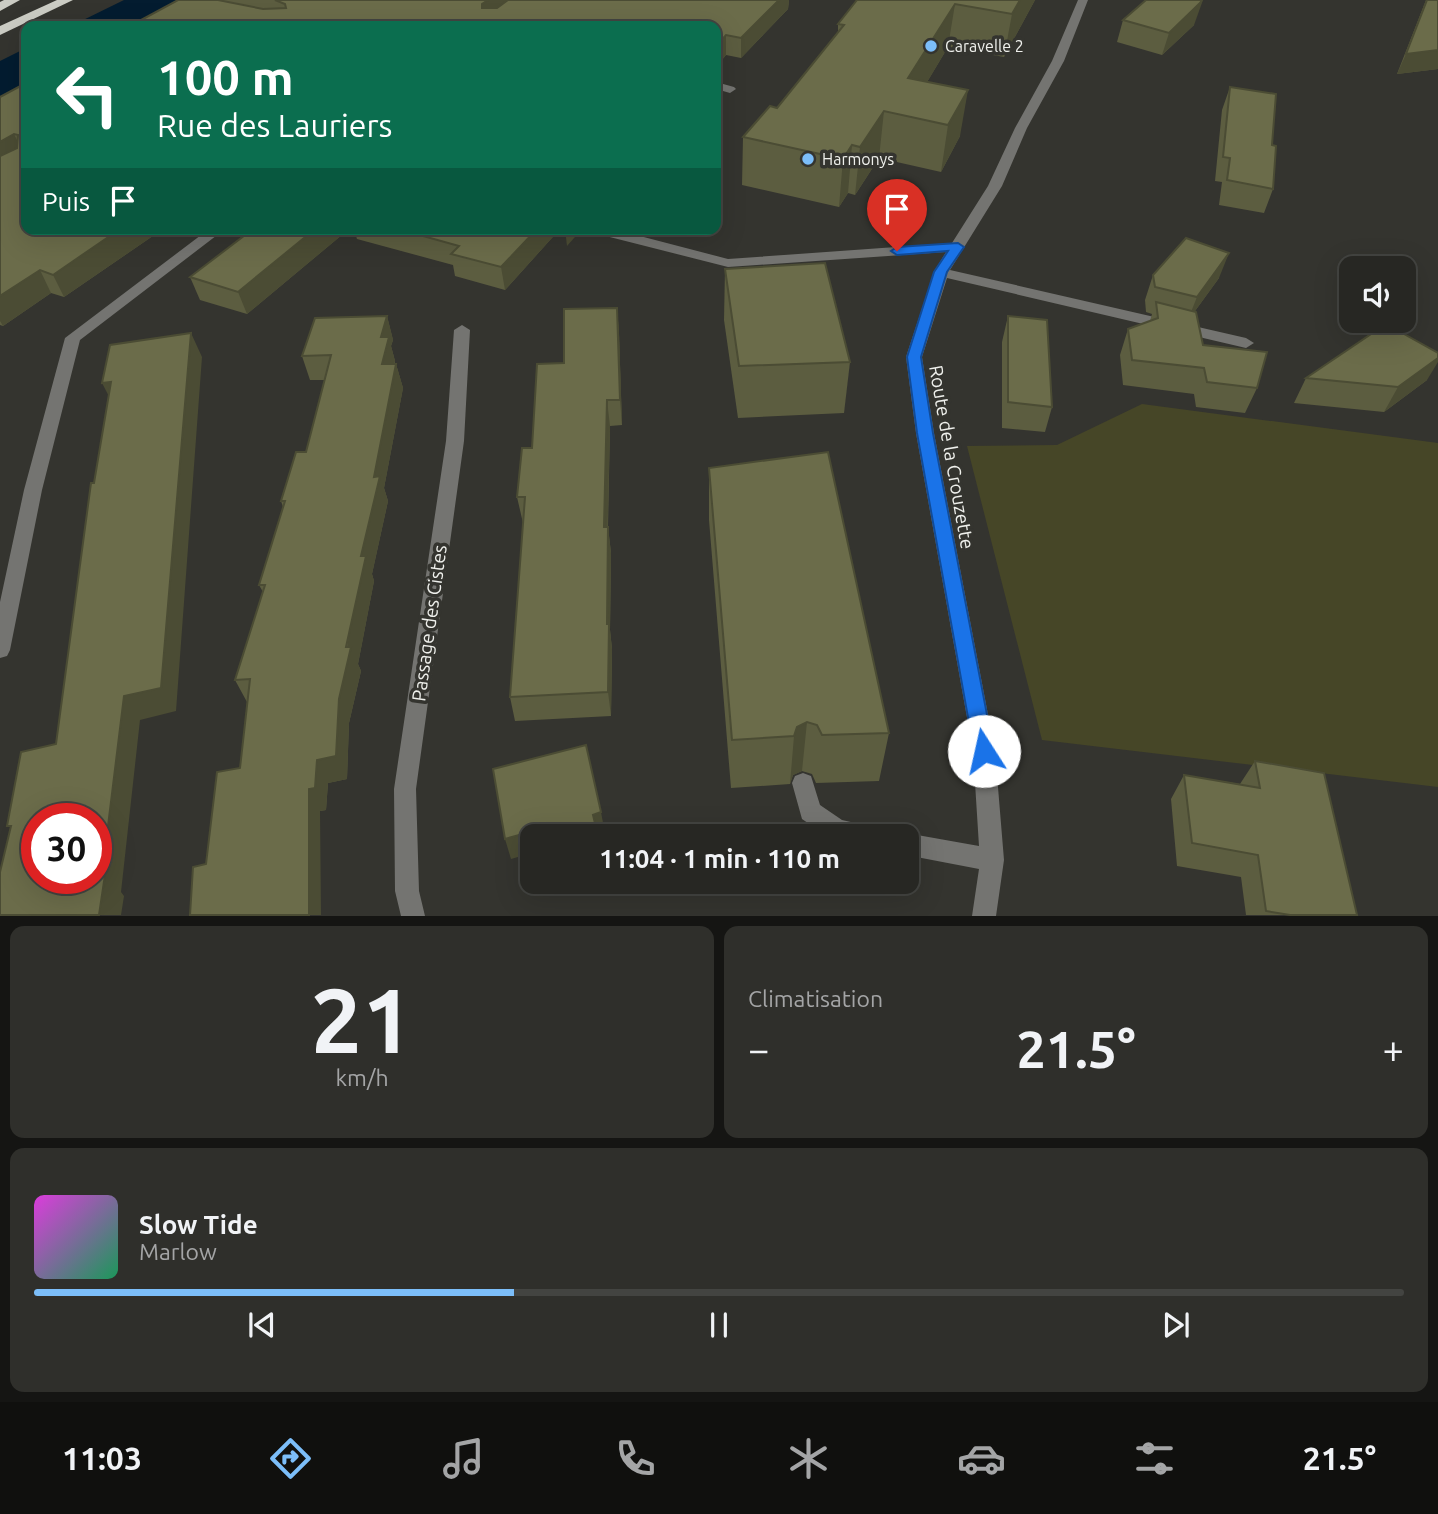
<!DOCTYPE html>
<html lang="fr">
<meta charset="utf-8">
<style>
body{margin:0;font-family:Ubuntu,sans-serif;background:#2f2f2b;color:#f1f3f6;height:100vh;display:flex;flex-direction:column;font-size:26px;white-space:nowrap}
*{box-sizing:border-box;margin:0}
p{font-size:23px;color:#a4a5a6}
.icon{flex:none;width:38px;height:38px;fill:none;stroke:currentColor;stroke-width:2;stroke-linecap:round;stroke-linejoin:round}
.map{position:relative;height:916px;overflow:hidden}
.panel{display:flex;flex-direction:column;gap:10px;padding:10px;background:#151513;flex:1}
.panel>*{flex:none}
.banner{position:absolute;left:21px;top:21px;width:700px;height:214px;border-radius:14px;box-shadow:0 7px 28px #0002,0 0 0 2px #434441;background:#0b6e4f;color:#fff;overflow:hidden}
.buttons{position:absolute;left:1339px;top:256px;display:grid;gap:14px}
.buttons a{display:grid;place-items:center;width:77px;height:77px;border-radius:14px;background:#272723;box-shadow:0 7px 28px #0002,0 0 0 2px #434441;font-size:35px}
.speed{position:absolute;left:21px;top:803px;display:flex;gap:14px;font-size:35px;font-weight:700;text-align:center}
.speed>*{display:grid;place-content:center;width:91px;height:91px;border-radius:50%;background:#272723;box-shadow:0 7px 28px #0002,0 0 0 2px #434441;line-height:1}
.speed .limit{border:10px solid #d22;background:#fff;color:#111}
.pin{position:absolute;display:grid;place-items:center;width:60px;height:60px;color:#fff;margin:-72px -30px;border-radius:50% 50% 50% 0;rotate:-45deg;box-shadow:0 0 7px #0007}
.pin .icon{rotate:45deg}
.me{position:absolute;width:77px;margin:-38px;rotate:350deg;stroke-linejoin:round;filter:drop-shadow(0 0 5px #0008)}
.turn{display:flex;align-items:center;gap:24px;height:147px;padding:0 21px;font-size:32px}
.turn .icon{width:91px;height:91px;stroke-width:2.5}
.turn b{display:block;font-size:49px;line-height:60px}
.then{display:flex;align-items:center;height:66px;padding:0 21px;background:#0003;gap:14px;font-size:26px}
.big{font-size:52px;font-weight:700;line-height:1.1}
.panel .widget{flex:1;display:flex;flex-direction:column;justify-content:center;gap:10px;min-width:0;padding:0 24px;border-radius:14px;background:#2f2f2b}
.panel .dial{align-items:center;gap:0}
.dial b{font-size:91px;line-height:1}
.song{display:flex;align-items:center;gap:21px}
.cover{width:84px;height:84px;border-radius:10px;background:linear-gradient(135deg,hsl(300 70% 55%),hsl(150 70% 35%))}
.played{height:7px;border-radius:4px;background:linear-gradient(90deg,#7cbef9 35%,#434441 35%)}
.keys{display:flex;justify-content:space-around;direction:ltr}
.heat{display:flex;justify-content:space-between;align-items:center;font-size:38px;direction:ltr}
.panel .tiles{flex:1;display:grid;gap:10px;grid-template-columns:1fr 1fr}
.widget:last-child{grid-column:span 2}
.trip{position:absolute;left:520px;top:824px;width:399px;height:70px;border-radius:14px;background:#272723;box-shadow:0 7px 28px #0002,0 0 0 2px #434441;font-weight:700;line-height:70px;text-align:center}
.tab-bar{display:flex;height:112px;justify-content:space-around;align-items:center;background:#10100e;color:#a4a5a6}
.tab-bar .icon{width:49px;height:49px}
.tab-bar .selected{color:#7cbef9}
.tab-bar b{font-size:32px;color:#f1f3f6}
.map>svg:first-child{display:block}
</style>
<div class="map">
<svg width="1438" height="916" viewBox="0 0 1438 916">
<rect width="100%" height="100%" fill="#34342f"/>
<path fill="#464627" d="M1142 404 1438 443V787L1042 740 967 446 1057 445Z"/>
<g fill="#031c30">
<path d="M124 0H182L133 26H71Z"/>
<path d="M26 48V83L0 97V61Z"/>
</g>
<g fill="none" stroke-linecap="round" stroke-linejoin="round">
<g fill="#747471" fill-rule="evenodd">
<path d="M1078 0H1088L1064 61 1027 128 1002 186 950 270 1246 338 1254 343 1246 348 947 278 922 357 934 433 995 751 1004 860 996 916H972L979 869 906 855V836H898L906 833 979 846 973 751 916 433 906 357 934 272 946 252 728 267 590 232 588 229H613L728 259 952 243 988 186 1015 128 1052 61Z"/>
<path d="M716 82 734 87 736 89 730 93 716 89Z"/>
<path d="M209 229H225L80 340 42 490 10 650 7 656 0 658V602L24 490 65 338Z"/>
<path d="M462 325 470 330 464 441 416 789 419 891 425 916H401L395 891 394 789 446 441 454 330Z"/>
<path d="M803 773 811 776 820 805 842 820 877 828 880 836H827L802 819 792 783 795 776Z"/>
</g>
<g fill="#cbccc4" fill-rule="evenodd">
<path d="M4 0H20L0 11V2Z"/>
<path d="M57 0H73L0 35V26Z"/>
</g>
</g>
<g fill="#5c5d40">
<path d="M178 0H789L788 9 741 58 726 55 716 67V26H130Z"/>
<path d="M857 0H1035L1004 57 948 47 927 82 960 136 941 172 879 158 855 195 848 193 839 207 742 185 743 137 777 108 838 32V24Z"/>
<path d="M1426 0H1438V69L1397 74Z"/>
<path d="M1123 20 1194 25 1162 55 1117 42Z"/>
<path d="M1230 87 1272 145 1273 189 1264 213 1219 205 1222 182 1215 181 1222 110Z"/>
<path d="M0 97 163 229 64 297 51 293 3 326 0 325Z"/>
<path d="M253 229H349L247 314 200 300 190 277Z"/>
<path d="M354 229H560L505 290 455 276 453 265 357 239Z"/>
<path d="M725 269 850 362 844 413 738 418 724 320Z"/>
<path d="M1153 275 1219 278 1195 311 1203 345 1257 388 1245 413 1196 407 1194 394 1123 385 1120 355 1128 329 1150 321 1152 314 1146 312 1145 300Z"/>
<path d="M617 308 619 333 622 425 610 426 608 527 611 553 610 630 612 649 611 716 515 721 510 697 523 523 517 497 532 448 564 363Z"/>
<path d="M387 316 393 340 391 346 395 361V364H396L403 388 384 488 388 501 372 574 374 581 358 664 361 671 349 723 347 779 328 783 326 810 320 811 206 864 240 768 247 702 235 680 263 592 259 585 283 507 281 501 306 452 325 380H310L302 356Z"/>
<path d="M1008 316 1052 407 1045 432 1002 428V342Z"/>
<path d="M1306 378 1427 380 1384 412 1294 403Z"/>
<path d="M709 468 889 733 879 781 816 783 812 774 802 771 793 775 790 784 731 788 709 520Z"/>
<path d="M1255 761 1357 915H1246L1241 877 1177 866 1171 799 1184 775 1240 784Z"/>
</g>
<g fill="#4b4c34">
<path d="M488 0H515L485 24 482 4Z"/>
<path d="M779 0H789L788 9 741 58V38Z"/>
<path d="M1020 0H1035L1004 57 1012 14Z"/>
<path d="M1202 0H1203L1194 25 1162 55 1169 33Z"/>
<path d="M955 4 948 47 907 116 908 78Z"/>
<path d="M726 35V55L716 67V46Z"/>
<path d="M1438 50V69L1397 74 1406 54Z"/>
<path d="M968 90 960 136 941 172 948 125Z"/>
<path d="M884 111 879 158 855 195 860 147Z"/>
<path d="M14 134 25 156 0 169V142Z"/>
<path d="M852 145 848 193 839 207 843 159Z"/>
<path d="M120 229H163L64 297 53 275Z"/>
<path d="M315 229H349L247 314 238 292Z"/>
<path d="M537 229H560L505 290 501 267Z"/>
<path d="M565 229H582L567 246Z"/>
<path d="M1229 253 1219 278 1187 322 1197 297Z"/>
<path d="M40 270 51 293 3 326 0 321V296Z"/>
<path d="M617 308 619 333 622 425 620 400Z"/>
<path d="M387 316 393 340 391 346 395 361 389 389 382 364 381 337Z"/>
<path d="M191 333 202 357 176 711 140 720 121 892 124 896 121 915H99L102 875 124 696Z"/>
<path d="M1438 358V362L1427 380 1384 412 1398 387Z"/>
<path d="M396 364 403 388 384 488 388 501 372 574 374 581 358 664 361 671 349 723 347 779 328 783 326 810 320 811 321 915H309V789L317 760 339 699 374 477Z"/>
<path d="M111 382 115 408 102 383Z"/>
<path d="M607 400 610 426 607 553 604 527Z"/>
<path d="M608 527 611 553 610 630 612 649 611 716 608 692 607 624Z"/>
<path d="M807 722 802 771 793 775 790 784 794 736 797 727Z"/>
<path d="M601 812 605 833 597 836 593 815Z"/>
<path d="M537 830 539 836H532V853L511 859 505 839Z"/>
</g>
<g fill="#6b6c4a" stroke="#4b4c34" stroke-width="2" fill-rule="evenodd">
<path d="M178 0H218L263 9 286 8 285 4 275 0H488L482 4V8H497L508 0H779L741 38 726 35 716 46V26H130Z"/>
<path d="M857 0H1020L1012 14 955 4 908 78 968 90 948 125 884 111 860 147 852 145 843 159 743 137 770 106 777 108 844 25 838 24Z"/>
<path d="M1146 0H1202L1200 3 1169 33 1123 20Z"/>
<path d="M1427 0H1438V50L1406 54Z"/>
<path d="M26 83V229H120L53 275 40 270 0 296V156L17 148 18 135 14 134 0 142V97Z"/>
<path d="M1230 87 1276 94 1272 145 1276 146 1273 189 1227 180 1230 158 1223 157Z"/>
<path d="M253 229H315L238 292 190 277Z"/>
<path d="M398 229H537L501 267 451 254 459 246Z"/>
<path d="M1186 238 1229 253 1197 297 1155 287 1153 275Z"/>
<path d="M825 263 850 362 739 366 725 269Z"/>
<path d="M1156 302 1196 312 1203 345 1267 352 1257 388 1207 382 1204 368 1132 360 1128 329 1158 318Z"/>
<path d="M617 308 620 400H607L604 527H608L607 624H609L608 692 510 697 525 497H517L522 448H532L537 364 564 363V309Z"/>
<path d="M387 316 381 337H389L382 364H396L374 477 380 476 361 556H366L346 647H351L339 699 336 756 317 760 315 788 309 789V915H190L193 867 206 864 217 772 240 768 250 679 235 680 265 585H259L285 501H281L296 452H306L331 355 302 356 315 318Z"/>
<path d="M1008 316 1047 320 1052 407 1008 402Z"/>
<path d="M1386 324 1438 353V358L1398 387 1306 378Z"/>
<path d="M191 333 161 688 124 696 102 875H105L99 915H0V872L11 826H7L21 752 56 744 91 483H94L111 382 102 383 110 345ZM37 819H96V878H37Z"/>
<path d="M828 452 889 733 822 735 817 725 807 722 797 727 794 736 732 740 709 468Z"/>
<path d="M586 745 601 812 593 815 598 836H538L537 830 505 839 493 769Z"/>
<path d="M1255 761 1324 773 1357 915H1290L1266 911 1258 855 1192 843 1184 775 1260 788Z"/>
</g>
<path fill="#1a73e8" stroke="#114b97" stroke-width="2" d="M958 243 964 247 947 272 921 357 933 433 994 751 991 757 984 760 977 757 974 751 917 433 907 357 934 272 948 251 897 255 891 251 897 247Z"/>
<g fill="#7cbef9" stroke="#34342f" stroke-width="2.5">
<circle cx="931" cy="46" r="7"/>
<circle cx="808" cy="159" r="7"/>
</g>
<g text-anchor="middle" stroke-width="7" stroke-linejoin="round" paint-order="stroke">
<g font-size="16" fill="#eff0ec" stroke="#34342f" text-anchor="start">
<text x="945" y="52">Caravelle 2</text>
<text x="822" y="165">Harmonys</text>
</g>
<g font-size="19" fill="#eff0ec" stroke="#34342f">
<text transform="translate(952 457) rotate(80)" y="7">Route de la Crouzette</text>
<text transform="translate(429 623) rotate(-82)" y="7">Passage des Cistes</text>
</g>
</g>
</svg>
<div class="buttons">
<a><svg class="icon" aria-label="sound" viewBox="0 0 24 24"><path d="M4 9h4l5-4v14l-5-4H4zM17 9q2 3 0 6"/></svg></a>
</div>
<div class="speed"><div class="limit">30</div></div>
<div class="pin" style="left:897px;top:251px;background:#d93025"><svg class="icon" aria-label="arrive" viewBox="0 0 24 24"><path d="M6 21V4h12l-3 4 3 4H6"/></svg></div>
<svg class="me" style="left:984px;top:751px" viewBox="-20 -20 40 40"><circle r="19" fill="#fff"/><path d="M0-13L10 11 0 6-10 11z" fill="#1a73e8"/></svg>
<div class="trip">11:04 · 1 min · 110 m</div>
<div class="banner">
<div class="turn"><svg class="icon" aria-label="left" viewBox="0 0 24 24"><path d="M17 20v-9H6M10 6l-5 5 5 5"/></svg><div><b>100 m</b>Rue des Lauriers</div></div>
<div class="then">Puis<svg class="icon" aria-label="arrive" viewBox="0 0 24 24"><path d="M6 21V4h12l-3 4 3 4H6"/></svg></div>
</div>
</div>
<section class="panel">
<div class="tiles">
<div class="widget dial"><b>21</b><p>km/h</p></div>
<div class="widget"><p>Climatisation</p>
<div class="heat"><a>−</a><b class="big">21.5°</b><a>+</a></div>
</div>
<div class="widget">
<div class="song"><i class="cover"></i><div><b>Slow Tide</b><p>Marlow</p></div></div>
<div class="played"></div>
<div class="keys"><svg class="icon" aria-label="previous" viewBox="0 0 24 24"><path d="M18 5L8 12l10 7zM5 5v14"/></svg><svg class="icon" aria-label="pause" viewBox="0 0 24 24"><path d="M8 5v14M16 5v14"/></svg><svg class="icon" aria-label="next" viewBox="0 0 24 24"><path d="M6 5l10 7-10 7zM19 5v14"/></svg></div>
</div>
</div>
</section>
<nav class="tab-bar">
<b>11:03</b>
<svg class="icon selected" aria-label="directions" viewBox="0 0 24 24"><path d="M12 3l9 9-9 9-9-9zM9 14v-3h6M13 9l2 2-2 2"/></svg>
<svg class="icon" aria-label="music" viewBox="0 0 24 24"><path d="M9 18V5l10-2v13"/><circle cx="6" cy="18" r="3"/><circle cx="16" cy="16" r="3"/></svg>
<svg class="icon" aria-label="phone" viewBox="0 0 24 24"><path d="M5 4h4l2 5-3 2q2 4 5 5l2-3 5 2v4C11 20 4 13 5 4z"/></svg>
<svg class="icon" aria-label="climate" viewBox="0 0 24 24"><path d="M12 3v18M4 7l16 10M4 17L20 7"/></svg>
<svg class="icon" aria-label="car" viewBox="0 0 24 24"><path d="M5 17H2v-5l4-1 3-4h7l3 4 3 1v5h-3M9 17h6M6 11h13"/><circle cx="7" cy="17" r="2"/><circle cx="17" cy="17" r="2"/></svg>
<svg class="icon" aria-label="filters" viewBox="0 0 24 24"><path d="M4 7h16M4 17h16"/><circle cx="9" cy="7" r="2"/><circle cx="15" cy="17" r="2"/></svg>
<b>21.5°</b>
</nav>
